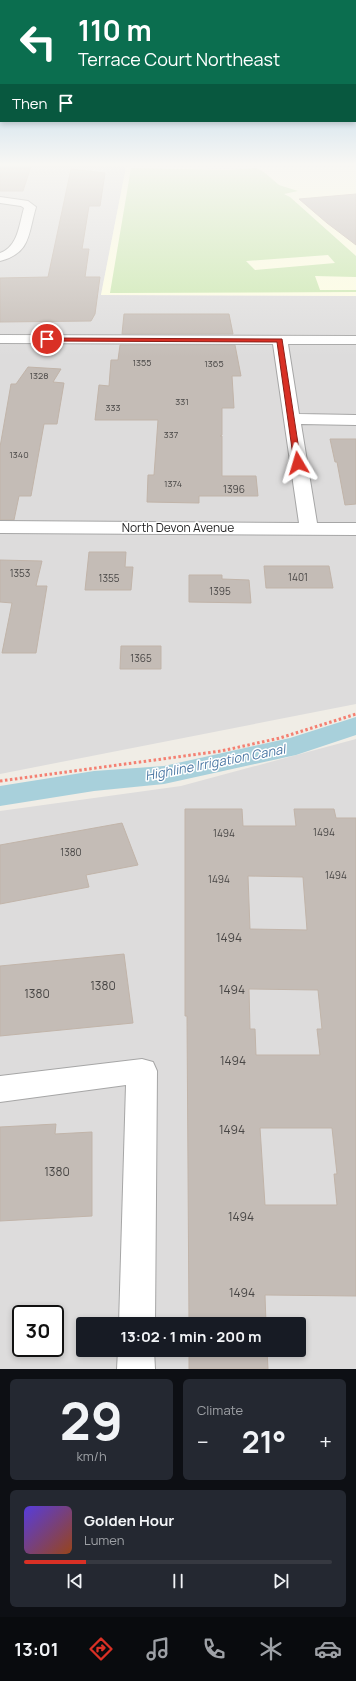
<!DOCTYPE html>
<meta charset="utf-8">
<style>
body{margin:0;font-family:Manrope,sans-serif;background:#242831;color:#f1f3f6;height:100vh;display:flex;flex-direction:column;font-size:15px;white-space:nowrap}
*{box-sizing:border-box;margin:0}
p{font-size:13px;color:#9ea1a6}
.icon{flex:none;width:22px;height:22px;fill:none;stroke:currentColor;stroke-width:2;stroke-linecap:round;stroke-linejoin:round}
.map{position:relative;height:1369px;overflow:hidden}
.sheet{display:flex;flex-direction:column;gap:10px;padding:10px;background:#0d0f14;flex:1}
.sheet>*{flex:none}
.top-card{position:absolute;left:0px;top:0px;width:356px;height:122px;box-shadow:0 2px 6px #0003;background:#0b6e4f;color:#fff;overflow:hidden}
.speed{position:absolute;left:12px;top:1305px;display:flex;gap:8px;font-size:20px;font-weight:700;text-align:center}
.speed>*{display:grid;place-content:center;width:52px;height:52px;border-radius:50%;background:#171b24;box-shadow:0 2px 6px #0003;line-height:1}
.speed .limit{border:2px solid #111;border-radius:6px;background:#fff;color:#111}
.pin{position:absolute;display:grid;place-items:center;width:34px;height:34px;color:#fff;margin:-17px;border:2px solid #fff;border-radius:50%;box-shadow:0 1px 4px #0007}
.me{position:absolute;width:44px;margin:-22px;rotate:353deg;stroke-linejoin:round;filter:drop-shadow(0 0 3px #0008)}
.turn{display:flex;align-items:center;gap:14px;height:84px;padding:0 12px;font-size:18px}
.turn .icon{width:52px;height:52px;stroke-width:2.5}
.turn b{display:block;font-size:28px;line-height:34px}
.then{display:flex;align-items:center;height:38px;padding:0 12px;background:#0003;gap:8px;font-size:15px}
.big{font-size:30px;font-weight:700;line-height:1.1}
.sheet .card{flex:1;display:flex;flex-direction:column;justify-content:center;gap:6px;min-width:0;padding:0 14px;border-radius:6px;background:#242831}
.sheet .dial{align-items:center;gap:0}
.dial b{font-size:52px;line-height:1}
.song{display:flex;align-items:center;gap:12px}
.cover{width:48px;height:48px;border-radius:6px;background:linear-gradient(135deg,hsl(250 70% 55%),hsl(20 70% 35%))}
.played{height:4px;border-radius:2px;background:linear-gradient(90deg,#d93025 20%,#363941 20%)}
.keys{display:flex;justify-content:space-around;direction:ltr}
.heat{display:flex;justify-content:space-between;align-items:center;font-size:22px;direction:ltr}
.sheet .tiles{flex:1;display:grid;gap:10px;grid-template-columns:1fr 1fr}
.card:last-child{grid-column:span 2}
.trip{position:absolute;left:76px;top:1317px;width:230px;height:40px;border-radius:4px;background:#171b24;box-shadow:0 2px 6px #0003;font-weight:700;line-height:40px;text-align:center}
.tab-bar{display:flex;height:64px;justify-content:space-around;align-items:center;background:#090b0e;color:#9ea1a6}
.tab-bar .icon{width:28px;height:28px}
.tab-bar .selected{color:#d93025}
.tab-bar b{font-size:18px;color:#f1f3f6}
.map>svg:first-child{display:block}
</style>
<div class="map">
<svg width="356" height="1369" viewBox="0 0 356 1369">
<rect width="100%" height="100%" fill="#f0ede6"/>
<g fill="#dddcdc" fill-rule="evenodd">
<path d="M0 166 126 167 101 295 356 296V704L0 774Z"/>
<path d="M356 739V1369H0V811L181 786ZM21 1314H55V1348H21ZM83 1324H299V1350H83Z"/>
</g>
<path fill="#fefee1" d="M126 167 232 169 263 167 356 168V296L101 295Z"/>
<path fill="#cae8ae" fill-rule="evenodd" d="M131 168 229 170 256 168 264 172 279 185 298 191 284 194 290 197 356 256V277L315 276 320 290H356V292L110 293ZM328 255 335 263 255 270 246 261Z"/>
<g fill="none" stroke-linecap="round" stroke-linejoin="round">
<path fill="#a8d0db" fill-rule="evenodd" d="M356 717V735L296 755 164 784 94 791 0 806V786L94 771 164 766 290 738Z"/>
</g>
<g fill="#c4bcb6" stroke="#c1b4a9" fill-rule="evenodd">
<path d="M0 166H31L23 191H0Z"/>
<path d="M71 169 105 173 100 206H89L82 249H89L85 277H100L95 314 91 321 0 322V278L48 277Z"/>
<path d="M356 194V245L327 223 299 199Z"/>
<path d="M124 314H229L233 334H122Z"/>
<path d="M120 345H235L241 376H232L234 408H222V435L220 436H222V476H256L258 496H199V503L147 502 148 475H154L158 420H95L99 385 109 386 111 360H118Z"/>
<path d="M28 367 61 369 53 382 64 383 57 424H44L31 496H19L14 520H0V447L11 384H16Z"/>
<path d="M330 439H356V504L345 505 337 462H335Z"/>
<path d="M89 552H126L125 567H133L131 590H85Z"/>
<path d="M0 560 42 561 36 586H47L36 653H2L12 603 0 602Z"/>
<path d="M264 566H329L333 588H266Z"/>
<path d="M189 575H222V579L249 580 251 603 189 602Z"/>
<path d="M121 646H161V669H120Z"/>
<path d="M185 809H242L243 826H296L294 809H334L336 818H356V1296L265 1295 266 1324H189L187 1016H185ZM248 876 303 877 307 930 250 929ZM249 989 318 990 322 1029H317L320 1055H256L255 1029H250ZM260 1128H332L337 1174H334L337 1205H265Z"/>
<path d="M122 823 138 865 86 875 89 887 0 904V845Z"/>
<path d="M124 954 133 1023 0 1036V966Z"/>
<path d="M56 1124 55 1134 92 1132V1216L0 1221V1127Z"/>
<path d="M189 1350H267L268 1369H189Z"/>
</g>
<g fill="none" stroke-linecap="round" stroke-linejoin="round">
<g stroke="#a6a6a6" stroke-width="2">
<g id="minor">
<path d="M0 197 28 201 36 207C28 234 31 253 0 261V253C18 247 19 225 24 208L21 206 0 203Z"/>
<path d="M0 335 356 336V344H288L299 414 356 415V425L301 424 317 523H356V535L0 533V521L299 523 273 344 0 343Z"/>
<path d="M142 1059 153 1062 157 1071 155 1324H119L126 1085 0 1102V1076Z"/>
<path d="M118 1350H154L155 1369H117Z"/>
</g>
</g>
<path stroke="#f48072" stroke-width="3" stroke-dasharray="2.5 2.5" stroke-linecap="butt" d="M0 781 221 751 280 738 356 714"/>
<use href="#minor" fill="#fff" fill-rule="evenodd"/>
</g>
<linearGradient id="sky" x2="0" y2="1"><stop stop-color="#8ebfe3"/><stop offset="0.46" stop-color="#f8f7f4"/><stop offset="1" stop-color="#f8f7f4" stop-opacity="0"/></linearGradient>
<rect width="356" height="357" fill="url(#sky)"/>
<path fill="#d93025" stroke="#8d1f18" d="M45 338 282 339 301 463 298 465 294 463 277 342 47 341 44 339Z"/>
<g text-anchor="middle" stroke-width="3" stroke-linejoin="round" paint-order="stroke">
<g font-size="9" fill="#484645">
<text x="142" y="366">1355</text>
<text x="214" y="367">1365</text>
<text x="39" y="379">1328</text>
<text x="182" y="405">331</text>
<text x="113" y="411">333</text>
<text x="171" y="438">337</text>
<text x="19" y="458">1340</text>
<text x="173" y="487">1374</text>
</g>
<g font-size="10" fill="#484645">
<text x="234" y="493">1396</text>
<text x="20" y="577">1353</text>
<text x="298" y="581">1401</text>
<text x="109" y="582">1355</text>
<text x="220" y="595">1395</text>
<text x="141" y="662">1365</text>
<text x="324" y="836">1494</text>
<text x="224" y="837">1494</text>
<text x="71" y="856">1380</text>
<text x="336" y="879">1494</text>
<text x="219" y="883">1494</text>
</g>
<g font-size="12" fill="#1f1f1f" stroke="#fff">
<text x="178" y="532">North Devon Avenue</text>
</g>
<g font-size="12" fill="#484645">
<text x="229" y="942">1494</text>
<text x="103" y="990">1380</text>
<text x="232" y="994">1494</text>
<text x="37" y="998">1380</text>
<text x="233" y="1065">1494</text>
<text x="232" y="1134">1494</text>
<text x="57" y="1176">1380</text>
<text x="241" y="1221">1494</text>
<text x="242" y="1297">1494</text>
</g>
<g font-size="13" font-style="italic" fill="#4c78a4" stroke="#fff">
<text transform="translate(215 762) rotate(-11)" y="5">Highline Irrigation Canal</text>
</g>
</g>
</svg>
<div class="speed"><div class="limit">30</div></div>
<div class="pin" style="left:47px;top:339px;background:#d93025"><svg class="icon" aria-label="arrive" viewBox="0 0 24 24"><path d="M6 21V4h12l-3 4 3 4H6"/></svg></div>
<svg class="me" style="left:298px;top:463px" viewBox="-20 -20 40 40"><path d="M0-17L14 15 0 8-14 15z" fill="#d93025" stroke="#fff" stroke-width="4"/></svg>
<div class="trip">13:02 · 1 min · 200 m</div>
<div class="top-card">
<div class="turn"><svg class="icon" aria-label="left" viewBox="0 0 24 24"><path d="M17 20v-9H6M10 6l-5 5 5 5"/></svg><div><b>110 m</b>Terrace Court Northeast</div></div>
<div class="then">Then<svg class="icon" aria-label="arrive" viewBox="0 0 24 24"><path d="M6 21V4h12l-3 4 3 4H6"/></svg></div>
</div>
</div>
<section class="sheet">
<div class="tiles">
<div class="card dial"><b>29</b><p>km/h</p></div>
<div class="card"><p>Climate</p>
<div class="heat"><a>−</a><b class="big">21°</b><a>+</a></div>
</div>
<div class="card">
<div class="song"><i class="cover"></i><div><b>Golden Hour</b><p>Lumen</p></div></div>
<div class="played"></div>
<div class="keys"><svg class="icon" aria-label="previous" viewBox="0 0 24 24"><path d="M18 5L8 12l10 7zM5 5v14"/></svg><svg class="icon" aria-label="pause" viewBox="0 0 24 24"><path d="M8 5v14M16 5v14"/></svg><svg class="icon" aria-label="next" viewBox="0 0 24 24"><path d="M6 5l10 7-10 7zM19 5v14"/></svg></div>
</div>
</div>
</section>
<nav class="tab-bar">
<b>13:01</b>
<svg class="icon selected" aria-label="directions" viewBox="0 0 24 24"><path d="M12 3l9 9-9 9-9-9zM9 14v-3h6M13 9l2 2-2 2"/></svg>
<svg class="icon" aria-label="music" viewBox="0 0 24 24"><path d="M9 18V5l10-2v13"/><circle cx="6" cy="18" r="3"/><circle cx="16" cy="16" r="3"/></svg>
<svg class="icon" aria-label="phone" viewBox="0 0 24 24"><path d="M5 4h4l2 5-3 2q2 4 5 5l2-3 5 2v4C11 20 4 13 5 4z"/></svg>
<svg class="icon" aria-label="climate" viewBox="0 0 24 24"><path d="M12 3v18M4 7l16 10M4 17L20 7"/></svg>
<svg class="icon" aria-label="car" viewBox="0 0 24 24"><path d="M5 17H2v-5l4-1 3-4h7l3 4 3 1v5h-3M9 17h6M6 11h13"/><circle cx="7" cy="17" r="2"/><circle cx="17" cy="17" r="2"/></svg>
</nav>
